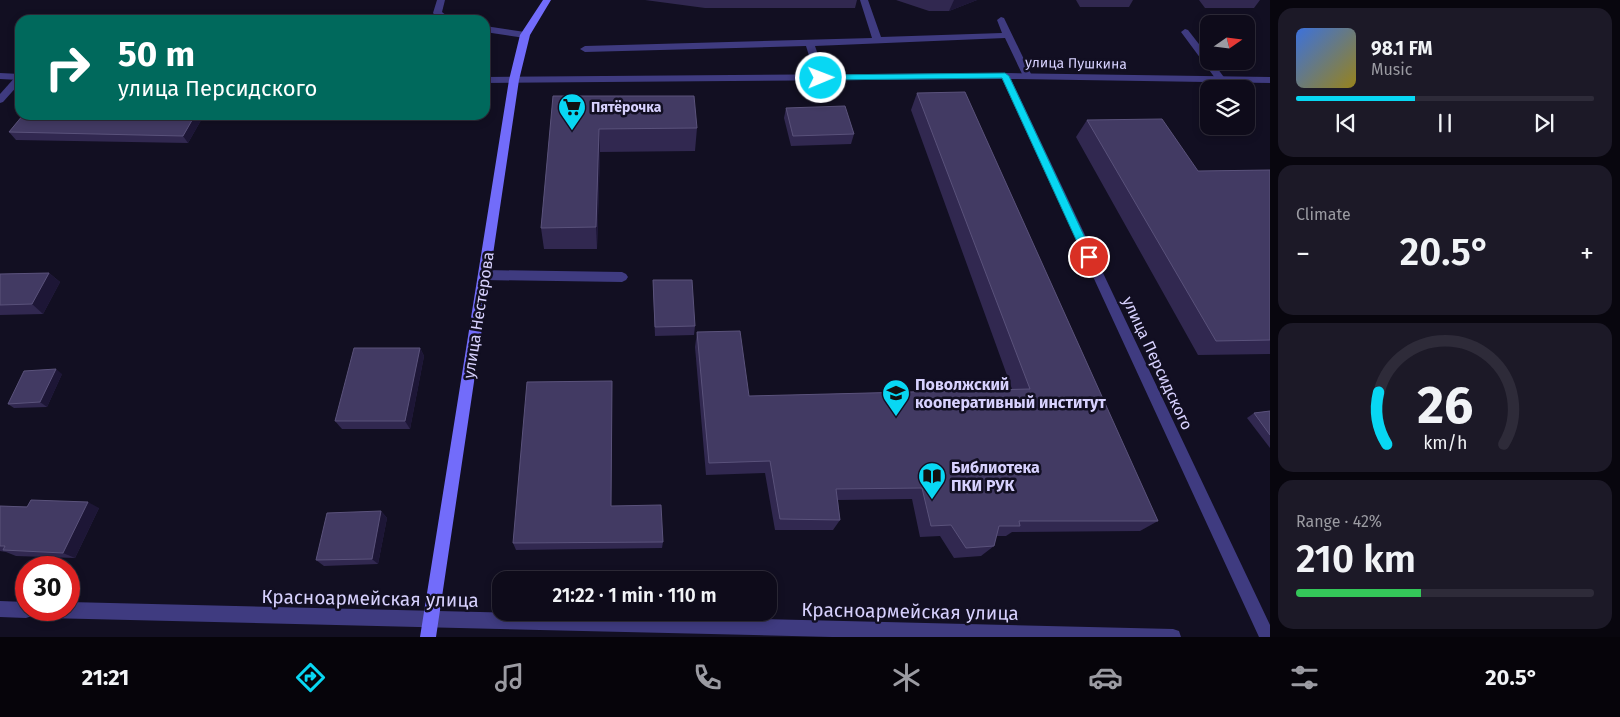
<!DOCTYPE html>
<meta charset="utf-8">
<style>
body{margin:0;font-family:"Fira Sans",sans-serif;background:#1c1927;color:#f1f3f6;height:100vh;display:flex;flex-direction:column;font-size:19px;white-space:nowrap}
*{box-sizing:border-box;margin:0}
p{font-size:16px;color:#9b9ba2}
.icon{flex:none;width:28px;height:28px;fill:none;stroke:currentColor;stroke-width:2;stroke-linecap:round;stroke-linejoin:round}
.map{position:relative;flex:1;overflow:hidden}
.side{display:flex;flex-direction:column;gap:8px;padding:8px;background:#08060e;width:350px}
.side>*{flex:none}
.hud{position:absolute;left:15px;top:15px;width:475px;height:105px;border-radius:15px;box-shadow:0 2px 8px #0003,0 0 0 1px #2e2b39;background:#00695c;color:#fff;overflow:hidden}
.needle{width:32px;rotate:76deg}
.controls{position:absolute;left:1200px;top:15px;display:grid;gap:10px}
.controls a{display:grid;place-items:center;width:55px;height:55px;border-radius:10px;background:#0e0b1a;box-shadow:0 2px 8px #0003,0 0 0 1px #2e2b39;font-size:25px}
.speed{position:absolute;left:15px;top:556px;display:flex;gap:10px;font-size:25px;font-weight:700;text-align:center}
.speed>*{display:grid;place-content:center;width:65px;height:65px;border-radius:50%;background:#0e0b1a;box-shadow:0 2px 8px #0003,0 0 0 1px #2e2b39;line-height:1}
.speed .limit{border:8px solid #d22;background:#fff;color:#111}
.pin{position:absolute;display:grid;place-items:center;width:42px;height:42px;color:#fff;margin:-21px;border:2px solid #fff;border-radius:50%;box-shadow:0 1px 5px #0007}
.me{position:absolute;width:55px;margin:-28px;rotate:89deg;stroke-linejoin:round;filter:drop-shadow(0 0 4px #0008)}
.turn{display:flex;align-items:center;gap:18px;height:105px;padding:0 20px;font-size:22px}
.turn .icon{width:65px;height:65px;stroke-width:2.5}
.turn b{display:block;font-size:35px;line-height:42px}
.big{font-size:38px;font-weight:600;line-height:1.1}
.side .widget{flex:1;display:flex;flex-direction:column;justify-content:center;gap:8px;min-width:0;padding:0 18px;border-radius:15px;background:#1c1927}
.side .dial{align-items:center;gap:0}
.dial svg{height:130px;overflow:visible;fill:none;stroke:#2e2b39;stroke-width:7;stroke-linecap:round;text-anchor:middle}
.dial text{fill:#f1f3f6;stroke:none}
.song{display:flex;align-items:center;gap:15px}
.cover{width:60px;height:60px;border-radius:8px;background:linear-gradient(135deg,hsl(220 70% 55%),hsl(50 70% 35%))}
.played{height:5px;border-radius:2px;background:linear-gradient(90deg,#08d7f3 40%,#2e2b39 40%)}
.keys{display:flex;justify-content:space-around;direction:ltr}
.heat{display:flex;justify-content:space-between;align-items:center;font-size:28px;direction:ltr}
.charge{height:8px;border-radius:4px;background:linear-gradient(90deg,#34c759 42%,#2e2b39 0)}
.trip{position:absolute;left:492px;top:571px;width:285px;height:50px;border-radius:15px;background:#0e0b1a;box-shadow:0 2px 8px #0003,0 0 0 1px #2e2b39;font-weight:600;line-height:50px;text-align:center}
.tab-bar{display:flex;height:80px;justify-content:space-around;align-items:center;background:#06040a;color:#9b9ba2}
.tab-bar .icon{width:35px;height:35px}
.tab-bar .current{color:#08d7f3}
.tab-bar b{font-size:22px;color:#f1f3f6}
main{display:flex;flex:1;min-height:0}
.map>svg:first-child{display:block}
</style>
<main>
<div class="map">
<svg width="1270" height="637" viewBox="0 0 1270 637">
<rect width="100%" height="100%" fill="#120f22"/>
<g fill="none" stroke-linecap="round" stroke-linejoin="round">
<g fill="#3f3b80" fill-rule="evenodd">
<path d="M437 0H445L442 12 452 20C444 20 438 20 433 13Z"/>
<path d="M860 0H868L881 37 1002 33 997 20 1001 17 1004 18 1032 76 1030 78H1024L1005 38 815 46 826 78 821 81 816 78 806 46 585 52 580 49 585 46 872 38Z"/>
<path d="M485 26 525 32 530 35 525 38 485 32Z"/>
<path d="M1185 29 1188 30 1209 57V61H1212L1226 80 1224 82H1218L1181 32Z"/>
<path d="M20 74V83L3 102 0 103V94L17 75Z"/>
<path d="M484 270 622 272 626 274 628 277 626 280 622 282 484 280 480 278 478 275 480 272Z"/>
</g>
<g fill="#3f3b80" fill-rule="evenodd">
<path d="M0 73 20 74V80L0 79Z"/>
<path d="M1005 73 1270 77V83L1011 79 1270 625V637H1259L1002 79 485 83V77Z"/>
<path d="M0 601 26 602V610H34L32 616 26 618 0 617Z"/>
<path d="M69 602 1173 629 1179 631 1181 637H832L46 618 40 616 38 610H69Z"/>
</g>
<path fill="#726cfa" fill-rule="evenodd" d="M543 0H551L530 35 519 80 436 637H420L509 80 520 35Z"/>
</g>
<g fill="#312850">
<path d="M645 0H857L855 8H705Z"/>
<path d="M896 0H977L949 11H929Z"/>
<path d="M1076 0H1133L1129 7H1080Z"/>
<path d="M1199 0H1260L1254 8H1205Z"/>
<path d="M917 93 1158 521 1140 531 1012 532 1006 536H996L994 546 981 556 954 558 940 536 920 537 912 499 838 500 840 520 833 530H775L765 473 706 475 695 347 697 332 749 396 1012 389 911 110Z"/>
<path d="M553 96 697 128 695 151 600 152 597 249H544L541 228Z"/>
<path d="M786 108 854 134 851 144 791 146 784 118Z"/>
<path d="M23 115H204L188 143 16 140 9 132Z"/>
<path d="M1087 120 1198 171 1270 170V354L1198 355 1076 137Z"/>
<path d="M49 273 60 282 43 314 0 315V274Z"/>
<path d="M653 280 695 326 694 335 655 336 653 290Z"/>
<path d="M420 348 424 356 410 429H342L335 421Z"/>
<path d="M62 374 47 407 14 408 8 404Z"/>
<path d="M612 381 611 506 663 542 662 548 516 550 513 543Z"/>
<path d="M1270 411V448L1247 418 1254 413Z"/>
<path d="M0 506 99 508 75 558 16 556 6 552 0 551Z"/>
<path d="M381 511 387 518 378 564 324 566 316 560Z"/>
</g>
<g fill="#1d1636">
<path d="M954 0H977L949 11Z"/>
<path d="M195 115H204L188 143 183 136Z"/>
<path d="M599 129 600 152 597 249 596 227Z"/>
<path d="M49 273 60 282 43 314 32 304Z"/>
<path d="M420 348 424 356 410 429 405 421Z"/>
<path d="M56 369 62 374 47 407 40 402Z"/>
<path d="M88 502 99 508 75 558 63 553Z"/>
<path d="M381 511 387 518 378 564 372 559Z"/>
</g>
<g fill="#423a63" stroke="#5a527b">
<path d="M965 92 1158 521H1019L1020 526H999L994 546 966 548 951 525 931 526 922 488 836 489 840 520 780 519 770 461 709 463 697 332 740 331 749 396 1030 389 917 93Z"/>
<path d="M553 96H694L697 128 599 129 596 227 541 228Z"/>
<path d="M845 106 854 134 793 136 786 108Z"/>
<path d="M23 115H195L183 136 9 132Z"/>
<path d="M1162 119 1198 171 1270 170V340L1216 341 1087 120Z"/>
<path d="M49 273 32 304 0 305V274Z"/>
<path d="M653 280H692L695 326 655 327Z"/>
<path d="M354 348H420L405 421H335Z"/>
<path d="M56 369 40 402 8 404 24 371Z"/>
<path d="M612 381 611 506 661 505 663 542 513 543 527 382Z"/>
<path d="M1270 411V435L1254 413Z"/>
<path d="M31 500 88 502 63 553 3 550 5 546H0V506L27 507Z"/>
<path d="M381 511 372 559 316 560 327 513Z"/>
</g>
<path fill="#08d7f3" stroke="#058c9e" d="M1005 73 1009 76 1094 257 1093 260 1089 261 1084 257 1002 78 821 80 817 78 821 75Z"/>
<defs>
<g id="supermarket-pin" transform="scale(1.4375)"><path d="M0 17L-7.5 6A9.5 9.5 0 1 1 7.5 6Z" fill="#08d7f3" stroke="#120f22"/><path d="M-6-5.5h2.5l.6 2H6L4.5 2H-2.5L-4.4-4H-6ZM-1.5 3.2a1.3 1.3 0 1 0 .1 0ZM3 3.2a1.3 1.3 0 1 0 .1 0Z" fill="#111"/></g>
<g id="university-pin" transform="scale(1.4375)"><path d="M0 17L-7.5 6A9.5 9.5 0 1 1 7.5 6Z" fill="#08d7f3" stroke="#120f22"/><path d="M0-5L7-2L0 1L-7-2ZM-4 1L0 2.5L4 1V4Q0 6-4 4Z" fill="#111"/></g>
<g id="library-pin" transform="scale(1.4375)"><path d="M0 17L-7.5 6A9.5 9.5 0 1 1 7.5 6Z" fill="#08d7f3" stroke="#120f22"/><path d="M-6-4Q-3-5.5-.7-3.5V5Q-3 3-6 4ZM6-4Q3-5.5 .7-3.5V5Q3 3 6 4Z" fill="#111"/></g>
</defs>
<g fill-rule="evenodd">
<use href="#supermarket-pin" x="572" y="107"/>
<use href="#university-pin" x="896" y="393"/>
<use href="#library-pin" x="932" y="476"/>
</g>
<g text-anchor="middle" stroke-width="5" stroke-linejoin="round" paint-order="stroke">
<g font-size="14" fill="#d7d1fe" stroke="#120f22">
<text transform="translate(1076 63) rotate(1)" y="5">улица Пушкина</text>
</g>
<g font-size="14" font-weight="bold" fill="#d7d1fe" stroke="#120f22" text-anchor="start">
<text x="591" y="112">Пятёрочка</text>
</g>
<g font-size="16" fill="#d7d1fe" stroke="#120f22">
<text transform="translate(478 315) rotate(-81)" y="6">улица Нестерова</text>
<text transform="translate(1158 363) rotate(65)" y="6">улица Персидского</text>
</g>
<g font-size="16" font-weight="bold" fill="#d7d1fe" stroke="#120f22" text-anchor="start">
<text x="915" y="390">Поволжский<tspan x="915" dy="18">кооперативный институт</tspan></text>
<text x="951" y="473">Библиотека<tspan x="951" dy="18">ПКИ РУК</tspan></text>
</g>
<g font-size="19" fill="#d7d1fe" stroke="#120f22">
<text transform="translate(370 598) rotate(1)" y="7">Красноармейская улица</text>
<text transform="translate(910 611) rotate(1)" y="7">Красноармейская улица</text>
</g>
</g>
</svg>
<div class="controls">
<a><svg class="needle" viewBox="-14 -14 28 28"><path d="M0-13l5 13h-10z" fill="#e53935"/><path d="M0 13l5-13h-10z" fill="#9b9ba2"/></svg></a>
<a><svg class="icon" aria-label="layers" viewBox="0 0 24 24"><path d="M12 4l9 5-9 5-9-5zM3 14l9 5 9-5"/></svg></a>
</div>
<div class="speed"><div class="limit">30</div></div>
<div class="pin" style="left:1089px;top:257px;background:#d93025"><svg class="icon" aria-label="arrive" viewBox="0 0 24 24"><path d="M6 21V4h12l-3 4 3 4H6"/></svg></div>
<svg class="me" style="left:821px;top:78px" viewBox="-20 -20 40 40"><circle r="17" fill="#08d7f3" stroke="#fff" stroke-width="3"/><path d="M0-11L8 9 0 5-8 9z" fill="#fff"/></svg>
<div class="trip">21:22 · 1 min · 110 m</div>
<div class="hud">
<div class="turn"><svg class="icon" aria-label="right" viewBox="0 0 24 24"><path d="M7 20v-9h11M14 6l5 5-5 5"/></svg><div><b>50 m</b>улица Персидского</div></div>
</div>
</div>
<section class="side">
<div class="widget">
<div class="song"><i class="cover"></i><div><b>98.1 FM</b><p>Music</p></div></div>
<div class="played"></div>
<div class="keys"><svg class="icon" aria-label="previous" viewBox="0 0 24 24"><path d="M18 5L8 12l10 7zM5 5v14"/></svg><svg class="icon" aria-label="pause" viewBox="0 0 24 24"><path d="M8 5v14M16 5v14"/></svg><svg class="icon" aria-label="next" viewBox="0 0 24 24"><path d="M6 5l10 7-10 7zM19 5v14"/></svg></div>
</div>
<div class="widget"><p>Climate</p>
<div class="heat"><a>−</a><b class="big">20.5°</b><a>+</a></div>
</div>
<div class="widget dial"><svg viewBox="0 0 100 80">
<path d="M14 69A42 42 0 1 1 86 69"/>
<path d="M14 69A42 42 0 0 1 9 37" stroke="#08d7f3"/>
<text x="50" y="56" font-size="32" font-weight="700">26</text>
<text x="50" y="72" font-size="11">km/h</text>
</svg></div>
<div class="widget"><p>Range · 42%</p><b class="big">210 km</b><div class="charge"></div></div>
</section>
</main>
<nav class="tab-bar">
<b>21:21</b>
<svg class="icon current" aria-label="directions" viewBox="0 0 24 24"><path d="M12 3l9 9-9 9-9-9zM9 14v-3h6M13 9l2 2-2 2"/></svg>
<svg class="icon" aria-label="music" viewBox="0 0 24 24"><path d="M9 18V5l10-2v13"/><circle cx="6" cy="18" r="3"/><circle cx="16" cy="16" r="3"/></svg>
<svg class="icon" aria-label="phone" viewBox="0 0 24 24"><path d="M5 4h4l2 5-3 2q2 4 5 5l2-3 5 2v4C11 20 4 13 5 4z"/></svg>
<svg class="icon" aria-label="climate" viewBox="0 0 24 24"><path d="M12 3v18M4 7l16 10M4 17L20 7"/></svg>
<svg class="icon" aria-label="car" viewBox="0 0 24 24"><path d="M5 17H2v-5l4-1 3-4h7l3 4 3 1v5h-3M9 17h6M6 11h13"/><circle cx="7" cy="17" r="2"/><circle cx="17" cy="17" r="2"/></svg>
<svg class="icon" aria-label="filters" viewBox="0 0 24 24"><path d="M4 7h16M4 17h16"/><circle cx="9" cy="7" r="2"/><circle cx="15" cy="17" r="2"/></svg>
<b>20.5°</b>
</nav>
